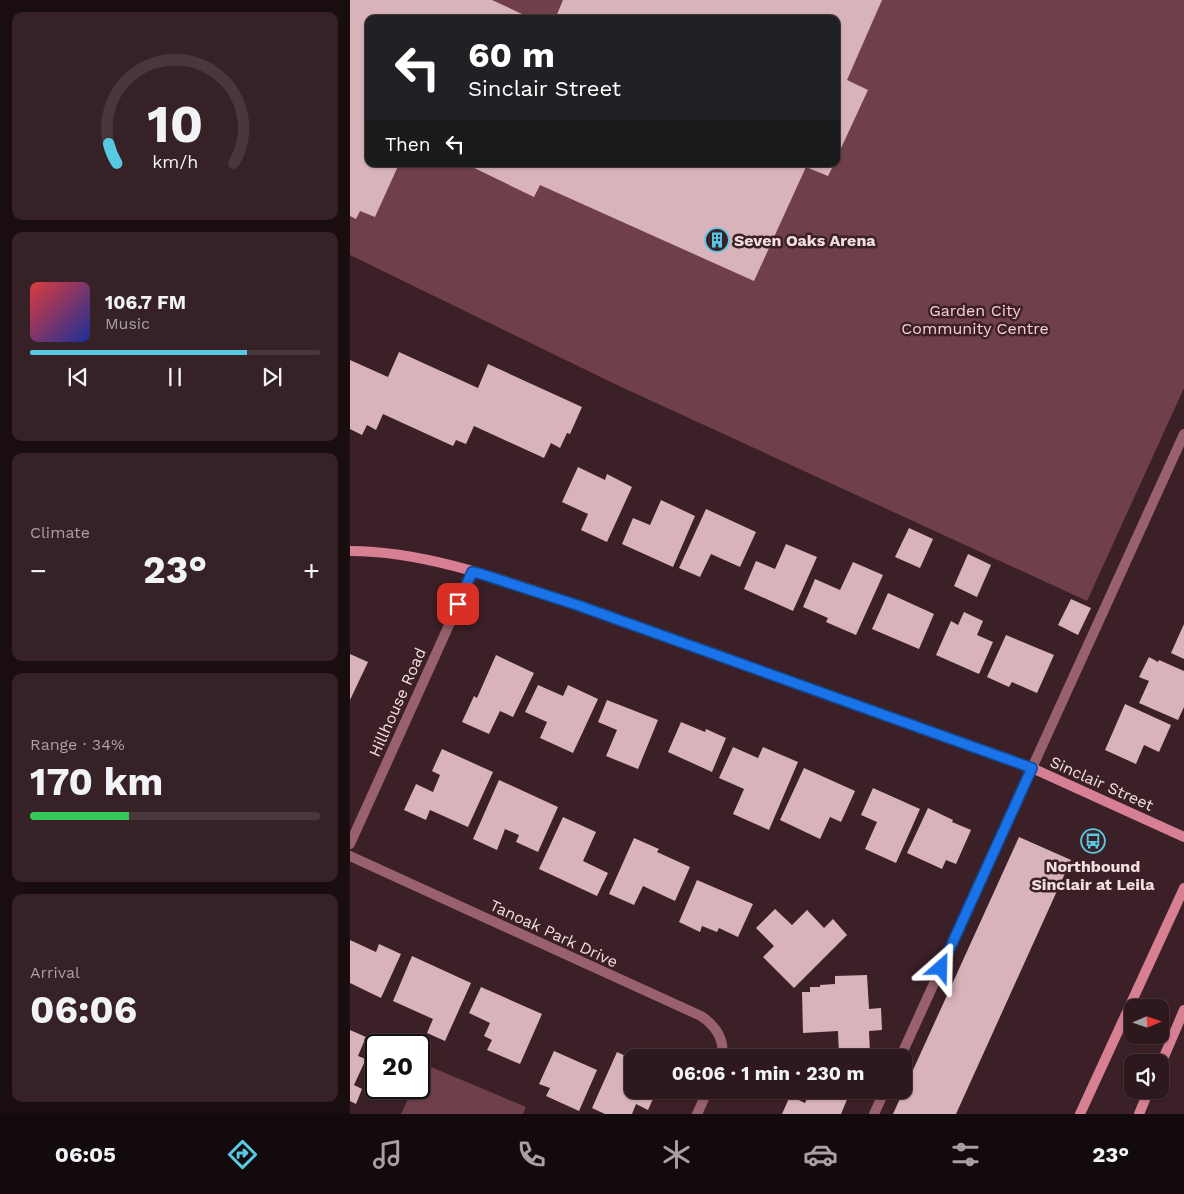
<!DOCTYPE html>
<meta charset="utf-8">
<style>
body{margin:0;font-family:"Work Sans",sans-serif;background:#352126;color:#f1f3f6;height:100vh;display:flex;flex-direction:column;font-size:19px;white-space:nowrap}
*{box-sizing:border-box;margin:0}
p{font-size:16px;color:#a7a0a4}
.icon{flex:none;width:28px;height:28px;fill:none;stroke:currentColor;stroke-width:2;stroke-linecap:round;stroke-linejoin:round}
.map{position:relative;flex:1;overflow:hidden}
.sheet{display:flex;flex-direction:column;gap:12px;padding:12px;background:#190d10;width:350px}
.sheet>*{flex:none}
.hud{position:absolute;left:15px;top:15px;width:475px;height:152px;border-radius:10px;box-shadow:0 1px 4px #0004,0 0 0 1px #48373b;background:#202124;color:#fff;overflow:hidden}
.needle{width:32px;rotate:88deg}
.tools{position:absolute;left:774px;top:999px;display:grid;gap:10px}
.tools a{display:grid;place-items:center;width:45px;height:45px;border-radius:10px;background:#2d181d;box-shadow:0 1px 4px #0004,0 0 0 1px #48373b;font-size:25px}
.speed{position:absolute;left:15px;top:1034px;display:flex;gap:10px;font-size:25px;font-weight:700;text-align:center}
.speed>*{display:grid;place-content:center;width:65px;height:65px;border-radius:50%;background:#2d181d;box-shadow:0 1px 4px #0004,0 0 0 1px #48373b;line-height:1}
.speed .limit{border:2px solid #111;border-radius:8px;background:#fff;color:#111}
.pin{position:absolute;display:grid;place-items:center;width:42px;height:42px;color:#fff;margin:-21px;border-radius:10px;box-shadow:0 2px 8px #0006}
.me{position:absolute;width:55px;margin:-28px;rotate:25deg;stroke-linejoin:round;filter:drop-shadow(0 0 4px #0008)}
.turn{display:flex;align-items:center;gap:18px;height:105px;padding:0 20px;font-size:22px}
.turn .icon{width:65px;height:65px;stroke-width:2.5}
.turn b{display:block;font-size:35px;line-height:42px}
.then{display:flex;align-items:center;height:48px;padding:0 20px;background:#0003;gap:10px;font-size:19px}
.big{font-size:38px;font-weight:700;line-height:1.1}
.sheet .widget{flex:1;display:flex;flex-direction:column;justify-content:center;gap:8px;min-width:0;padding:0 18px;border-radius:10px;background:#352126}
.sheet .dial{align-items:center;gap:0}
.dial svg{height:130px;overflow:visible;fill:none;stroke:#48373b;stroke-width:7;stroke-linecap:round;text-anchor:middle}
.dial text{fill:#f1f3f6;stroke:none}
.song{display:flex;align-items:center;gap:15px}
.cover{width:60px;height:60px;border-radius:8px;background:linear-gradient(135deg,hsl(0 70% 55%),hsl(230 70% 35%))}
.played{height:5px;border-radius:2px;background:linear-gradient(90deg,#58c9e3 75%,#48373b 75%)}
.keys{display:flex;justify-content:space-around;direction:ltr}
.heat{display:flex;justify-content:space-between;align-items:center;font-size:28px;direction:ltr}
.charge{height:8px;border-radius:4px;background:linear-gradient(90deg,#34c759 34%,#48373b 0)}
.trip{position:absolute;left:274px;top:1049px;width:288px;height:50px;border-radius:10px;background:#2d181d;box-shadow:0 1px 4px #0004,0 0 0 1px #48373b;font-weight:700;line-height:50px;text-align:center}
.tab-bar{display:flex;height:80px;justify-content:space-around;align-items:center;background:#120a0c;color:#a7a0a4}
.tab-bar .icon{width:35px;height:35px}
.tab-bar .selected{color:#58c9e3}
.tab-bar b{font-size:22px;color:#f1f3f6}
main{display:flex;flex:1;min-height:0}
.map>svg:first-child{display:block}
</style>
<main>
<section class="sheet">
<div class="widget dial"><svg viewBox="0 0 100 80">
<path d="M14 69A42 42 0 1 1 86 69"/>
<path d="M14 69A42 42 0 0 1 9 57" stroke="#58c9e3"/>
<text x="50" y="56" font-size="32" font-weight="700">10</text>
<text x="50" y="72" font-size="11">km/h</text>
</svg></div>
<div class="widget">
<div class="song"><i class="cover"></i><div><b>106.7 FM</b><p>Music</p></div></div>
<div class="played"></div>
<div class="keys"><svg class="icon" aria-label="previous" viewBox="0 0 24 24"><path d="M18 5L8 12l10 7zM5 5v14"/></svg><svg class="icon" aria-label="pause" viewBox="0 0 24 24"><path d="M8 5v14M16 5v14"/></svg><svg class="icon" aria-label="next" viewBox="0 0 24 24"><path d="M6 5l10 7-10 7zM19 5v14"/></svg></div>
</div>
<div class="widget"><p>Climate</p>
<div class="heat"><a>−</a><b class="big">23°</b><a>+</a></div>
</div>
<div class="widget"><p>Range · 34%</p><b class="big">170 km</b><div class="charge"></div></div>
<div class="widget"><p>Arrival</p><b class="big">06:06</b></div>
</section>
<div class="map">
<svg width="834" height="1114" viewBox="0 0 834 1114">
<rect width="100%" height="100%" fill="#3c2027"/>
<g fill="#6f404b" fill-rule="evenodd">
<path d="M0 0H834V388L737 601 267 385 0 255ZM19 19H486V164H19Z"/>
<path d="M74 1064 176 1107 173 1114H51L63 1088H69V1076Z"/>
</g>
<g fill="#d9b3ba">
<path d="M0 0H142L183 19H19V164H49L25 217 10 211 6 219 0 216Z"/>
<path d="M213 0H532L497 80 518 90 486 159V19H205Z"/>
<path d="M116 164H484L478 176 456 167 404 281 190 185 184 197Z"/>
<path d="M49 352 128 388 138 364 232 407 220 434 217 433 210 448 201 443 194 458 124 426 116 444 106 440 103 446 33 414 26 430 17 425 12 435 0 429V360L38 377Z"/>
<path d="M228 467 255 480 257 474 282 487 257 542 231 530 238 514 212 502Z"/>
<path d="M311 500 345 516 323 567 272 544 283 518 300 525Z"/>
<path d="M356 509 406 532 390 567 361 554 350 577 329 568Z"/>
<path d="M559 528 583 539 570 568 545 557Z"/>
<path d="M436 544 467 557 443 611 394 589 406 561 425 569Z"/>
<path d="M618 554 641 565 627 597 604 586Z"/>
<path d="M503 562 533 575 506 635 476 622 478 618 453 607 465 579 490 590Z"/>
<path d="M538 593 584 614 569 649 522 629Z"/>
<path d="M721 599 741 608 728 635 708 625Z"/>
<path d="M614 612 633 621 627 635 643 642 629 674 586 655 601 621 608 625Z"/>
<path d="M834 624V659L821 653Z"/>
<path d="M656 635 704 655 687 693 662 682 659 687 637 677Z"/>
<path d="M0 654 18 662 0 700Z"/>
<path d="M146 655 184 673 163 717 150 711 139 734 112 722 124 696 127 698Z"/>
<path d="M799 657 808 662 809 660 834 671V707L828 720 789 703 799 681 789 677Z"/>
<path d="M188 685 213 696 218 685 248 699 223 753 190 738 197 722 175 712Z"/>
<path d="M257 700 308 720 288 769 256 756 267 730 248 722Z"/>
<path d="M775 704 821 725 809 752 794 745 786 764 755 750Z"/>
<path d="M331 722 355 732 356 729 376 738 362 772 318 752Z"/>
<path d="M383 747 408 758 413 747 448 762 419 830 383 814 394 789 369 778Z"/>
<path d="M92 749 143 772 118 827 80 810 76 820 54 810 66 784 83 792 90 775 82 771Z"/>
<path d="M454 768 505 791 491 822 480 817 470 839 430 820Z"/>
<path d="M149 780 208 807 188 852 166 842 169 835 155 829 147 850 123 839Z"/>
<path d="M523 788 570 809 546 863 515 849 527 822 511 815Z"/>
<path d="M578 808 603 820 602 822 621 830 606 864 596 860 592 869 557 853Z"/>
<path d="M213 817 246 832 233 861 258 873 247 896 189 869Z"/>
<path d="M669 837 721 860 606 1114H543Z"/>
<path d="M284 838 309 849 307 852 340 867 325 901 293 886 284 905 259 894Z"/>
<path d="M347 880 403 904 388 937 369 928 367 932 352 926 350 932 329 922Z"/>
<path d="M425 909 442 925 457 910 474 928 483 919 497 935 444 988 413 957 424 946 406 928Z"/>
<path d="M0 940 26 952 29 944 51 954 31 998 0 983Z"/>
<path d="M62 956 121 983 95 1041 77 1033 83 1019 43 1001Z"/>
<path d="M517 975 519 1009 531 1008 532 1030 519 1031 520 1054 489 1055 488 1031 453 1033 452 992H460V987H470V985L485 984V976Z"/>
<path d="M131 987 192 1014 170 1064 137 1050 142 1040 134 1036 140 1023 119 1013Z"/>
<path d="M0 1030 16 1037 8 1056 16 1059 4 1085 12 1089 6 1104 0 1101Z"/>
<path d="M204 1051 247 1070 229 1111 196 1096 200 1088 189 1084Z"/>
<path d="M267 1052 282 1059V1090H307L298 1110 286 1104 282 1114H255L242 1108Z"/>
<path d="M461 1090H501L491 1114H432L440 1096 455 1103Z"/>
</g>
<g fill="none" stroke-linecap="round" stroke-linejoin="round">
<g stroke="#98616d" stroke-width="10">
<path d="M550 1058 834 434"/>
<path d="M524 1114 535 1090"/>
</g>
<g stroke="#98616d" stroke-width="10">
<path d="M0 844 123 572"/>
<path d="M0 856 351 1016C366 1026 375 1039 372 1058"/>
<path d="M347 1114 358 1090"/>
</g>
<g stroke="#d77f93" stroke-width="10">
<path d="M0 551C76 551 156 581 227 605L682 768 834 837"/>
<path d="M810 1066 834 1010"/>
<path d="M730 1114 834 888"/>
<path d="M789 1114 799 1090"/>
</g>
</g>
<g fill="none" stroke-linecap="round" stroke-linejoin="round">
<g stroke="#114b97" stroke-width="12">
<path id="route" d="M108 604 122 572 128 573 227 605 682 768 591 968"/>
</g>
<use href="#route" stroke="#1a73e8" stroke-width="9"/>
</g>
<defs>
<g id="building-ring" transform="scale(1.25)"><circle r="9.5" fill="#3c2027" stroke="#58c9e3" stroke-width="1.5"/><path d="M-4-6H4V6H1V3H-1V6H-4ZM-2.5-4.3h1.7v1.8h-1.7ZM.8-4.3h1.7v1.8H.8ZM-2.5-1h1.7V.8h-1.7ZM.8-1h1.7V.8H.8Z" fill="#58c9e3"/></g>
<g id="bus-ring" transform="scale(1.25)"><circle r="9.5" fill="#3c2027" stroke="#58c9e3" stroke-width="1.5"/><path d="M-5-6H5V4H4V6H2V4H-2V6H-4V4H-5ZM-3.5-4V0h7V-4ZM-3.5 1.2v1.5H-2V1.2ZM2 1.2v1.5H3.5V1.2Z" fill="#58c9e3"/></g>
</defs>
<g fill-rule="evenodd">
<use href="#building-ring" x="367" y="240"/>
<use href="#bus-ring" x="743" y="841"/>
</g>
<g text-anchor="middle" stroke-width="5" stroke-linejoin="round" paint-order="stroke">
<g font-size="16" font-weight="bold" fill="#f2dee1" stroke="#3c2027" text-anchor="start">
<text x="384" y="246">Seven Oaks Arena</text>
<text x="743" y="872" text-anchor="middle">Northbound<tspan x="743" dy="18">Sinclair at Leila</tspan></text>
</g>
<g font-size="16" fill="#faccd5" stroke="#3c2027">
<text x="625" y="316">Garden City<tspan x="625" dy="18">Community Centre</tspan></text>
</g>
<g font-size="16" fill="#f2dee1" stroke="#3c2027">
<text transform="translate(47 702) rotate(-66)" y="6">Hillhouse Road</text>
<text transform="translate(752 783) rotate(24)" y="6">Sinclair Street</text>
<text transform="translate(204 933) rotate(25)" y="6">Tanoak Park Drive</text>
</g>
</g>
</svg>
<div class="tools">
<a><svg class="needle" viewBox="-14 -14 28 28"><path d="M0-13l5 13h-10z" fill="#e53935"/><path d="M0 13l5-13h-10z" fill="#a7a0a4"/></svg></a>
<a><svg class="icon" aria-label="sound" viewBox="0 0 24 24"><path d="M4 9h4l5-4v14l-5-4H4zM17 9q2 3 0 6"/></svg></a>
</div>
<div class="speed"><div class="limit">20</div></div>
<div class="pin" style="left:108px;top:604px;background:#d93025"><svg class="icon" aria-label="arrive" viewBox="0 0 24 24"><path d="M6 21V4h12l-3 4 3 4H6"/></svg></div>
<svg class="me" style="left:591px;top:968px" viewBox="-20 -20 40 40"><path d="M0-17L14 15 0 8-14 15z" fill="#1a73e8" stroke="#fff" stroke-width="4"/></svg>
<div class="trip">06:06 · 1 min · 230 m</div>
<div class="hud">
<div class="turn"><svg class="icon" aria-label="left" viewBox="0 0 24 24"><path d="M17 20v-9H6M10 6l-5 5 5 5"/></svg><div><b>60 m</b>Sinclair Street</div></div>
<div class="then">Then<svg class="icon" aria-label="left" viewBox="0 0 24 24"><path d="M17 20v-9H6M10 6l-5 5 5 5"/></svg></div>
</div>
</div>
</main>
<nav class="tab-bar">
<b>06:05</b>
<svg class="icon selected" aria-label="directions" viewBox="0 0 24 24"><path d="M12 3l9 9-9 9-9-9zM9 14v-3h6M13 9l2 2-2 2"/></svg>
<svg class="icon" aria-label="music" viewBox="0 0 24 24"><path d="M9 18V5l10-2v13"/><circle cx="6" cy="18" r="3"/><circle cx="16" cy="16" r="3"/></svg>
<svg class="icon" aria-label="phone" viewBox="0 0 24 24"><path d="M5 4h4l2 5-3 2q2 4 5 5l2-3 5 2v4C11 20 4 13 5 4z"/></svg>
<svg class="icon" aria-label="climate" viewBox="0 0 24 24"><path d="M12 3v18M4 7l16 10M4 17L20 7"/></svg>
<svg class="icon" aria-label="car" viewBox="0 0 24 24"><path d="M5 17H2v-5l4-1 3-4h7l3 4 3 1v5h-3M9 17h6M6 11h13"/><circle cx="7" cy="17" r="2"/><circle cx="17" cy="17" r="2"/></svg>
<svg class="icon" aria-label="filters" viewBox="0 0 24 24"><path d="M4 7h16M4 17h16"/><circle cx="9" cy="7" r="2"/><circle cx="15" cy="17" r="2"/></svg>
<b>23°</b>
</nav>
